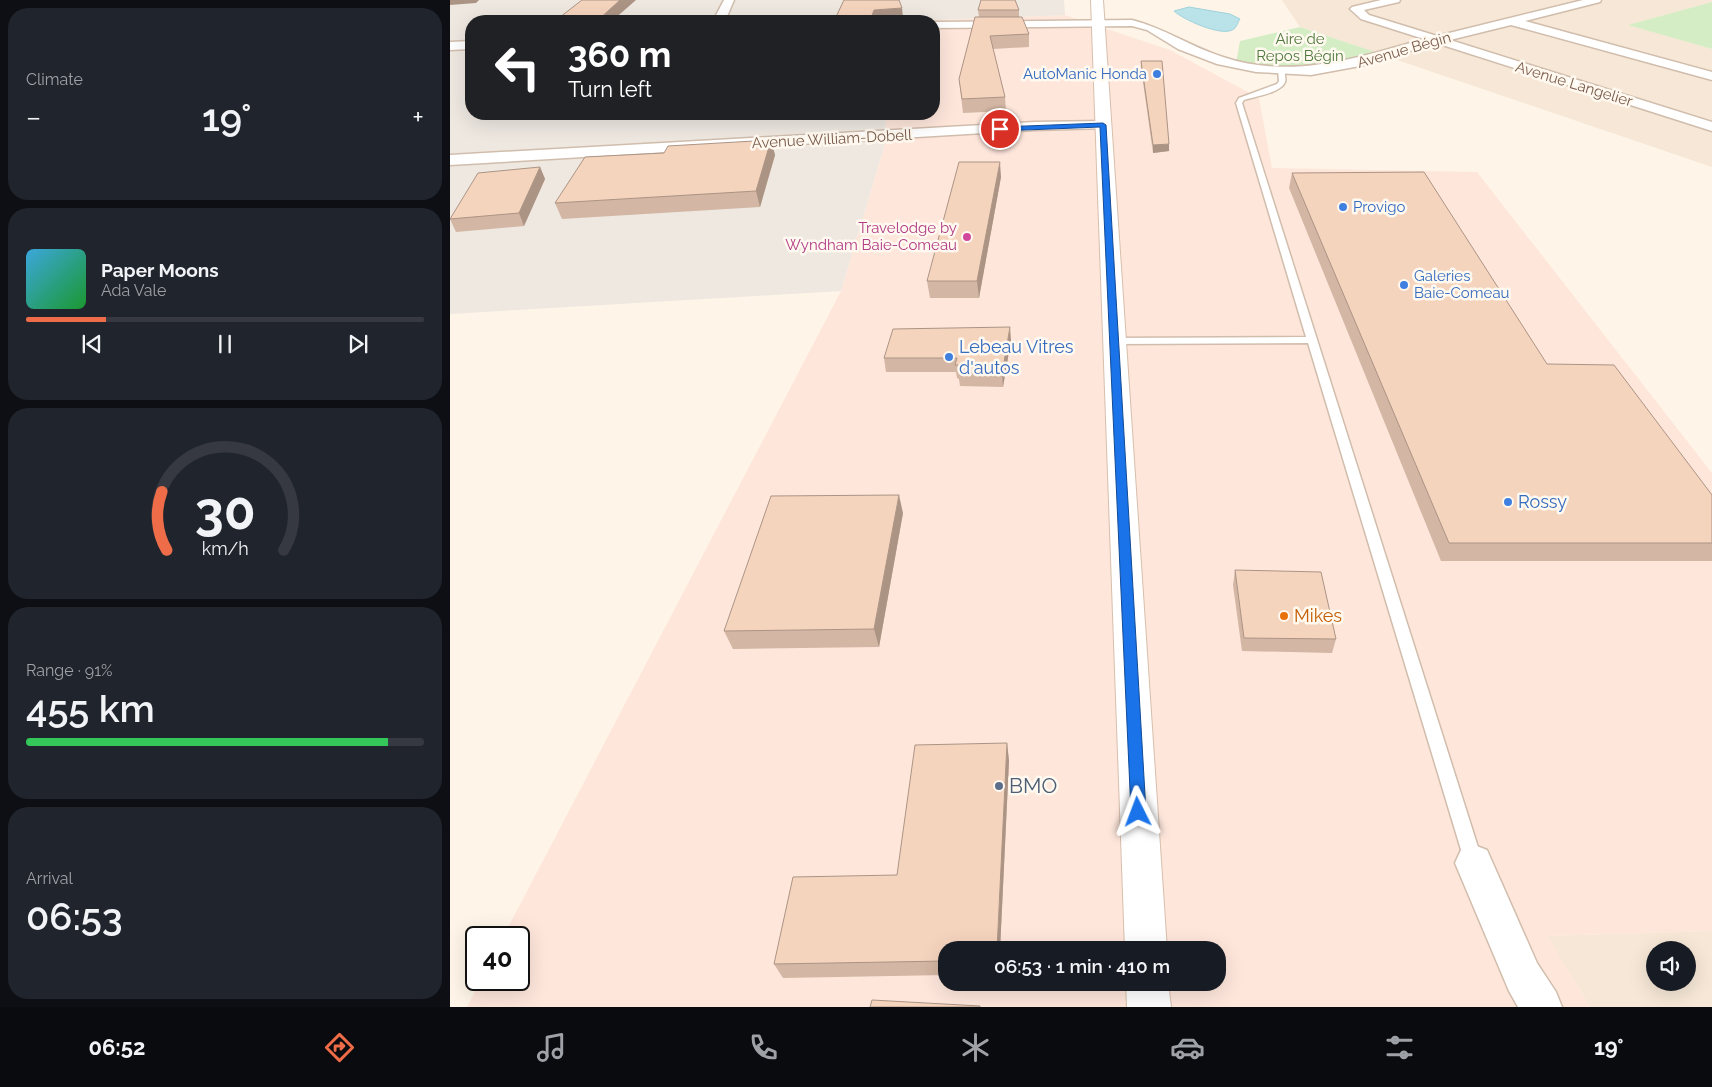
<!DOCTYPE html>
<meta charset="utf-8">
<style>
body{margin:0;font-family:Raleway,sans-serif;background:#20242c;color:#f1f3f6;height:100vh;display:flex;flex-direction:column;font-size:19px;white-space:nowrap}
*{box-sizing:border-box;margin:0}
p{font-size:16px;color:#9ea1a6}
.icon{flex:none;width:28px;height:28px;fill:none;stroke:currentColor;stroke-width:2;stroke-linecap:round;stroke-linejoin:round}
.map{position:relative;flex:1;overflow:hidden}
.panel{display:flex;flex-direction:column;gap:8px;padding:8px;background:#0d0f14;width:450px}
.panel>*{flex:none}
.banner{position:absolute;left:15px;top:15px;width:475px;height:105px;border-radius:20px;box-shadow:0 5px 20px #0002;background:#202124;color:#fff;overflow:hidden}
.tools{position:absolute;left:1196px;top:941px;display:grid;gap:10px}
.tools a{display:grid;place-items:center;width:50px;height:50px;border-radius:50%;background:#171b24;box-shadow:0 5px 20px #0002;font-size:25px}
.speed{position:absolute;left:15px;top:926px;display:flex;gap:10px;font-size:25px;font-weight:700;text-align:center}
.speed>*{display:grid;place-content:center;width:65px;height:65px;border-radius:50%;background:#171b24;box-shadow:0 5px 20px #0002;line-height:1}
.speed .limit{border:2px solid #111;border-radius:8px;background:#fff;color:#111}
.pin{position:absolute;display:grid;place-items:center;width:42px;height:42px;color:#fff;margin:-21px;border:2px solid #fff;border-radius:50%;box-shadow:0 1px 5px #0007}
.me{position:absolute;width:55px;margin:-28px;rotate:357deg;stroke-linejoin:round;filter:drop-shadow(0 0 4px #0008)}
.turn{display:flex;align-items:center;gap:18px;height:105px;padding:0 20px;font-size:22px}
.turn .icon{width:65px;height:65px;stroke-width:2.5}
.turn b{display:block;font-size:35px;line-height:42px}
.big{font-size:38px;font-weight:600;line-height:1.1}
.panel .tile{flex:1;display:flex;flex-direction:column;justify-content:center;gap:8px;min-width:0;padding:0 18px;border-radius:20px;background:#20242c}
.panel .dial{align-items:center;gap:0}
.dial svg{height:130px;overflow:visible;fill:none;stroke:#363941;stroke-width:7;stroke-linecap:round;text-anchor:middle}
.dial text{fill:#f1f3f6;stroke:none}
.song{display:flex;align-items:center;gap:15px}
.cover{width:60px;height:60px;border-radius:8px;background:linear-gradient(135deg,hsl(200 70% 55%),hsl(130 70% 35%))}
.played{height:5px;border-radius:2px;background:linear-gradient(90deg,#ee6c47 20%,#363941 20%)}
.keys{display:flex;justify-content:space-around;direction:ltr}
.heat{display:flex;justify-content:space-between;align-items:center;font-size:28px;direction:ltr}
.charge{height:8px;border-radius:4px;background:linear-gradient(90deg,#34c759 91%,#363941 0)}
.trip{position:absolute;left:488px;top:941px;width:288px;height:50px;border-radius:20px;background:#171b24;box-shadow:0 5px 20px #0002;font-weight:600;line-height:50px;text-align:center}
.menu{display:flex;height:80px;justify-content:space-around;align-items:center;background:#090b0e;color:#9ea1a6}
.menu .icon{width:35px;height:35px}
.menu .selected{color:#ee6c47}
.menu b{font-size:22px;color:#f1f3f6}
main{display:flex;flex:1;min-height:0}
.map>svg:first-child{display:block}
</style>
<main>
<section class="panel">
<div class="tile"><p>Climate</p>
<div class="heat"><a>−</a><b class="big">19°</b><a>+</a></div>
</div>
<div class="tile">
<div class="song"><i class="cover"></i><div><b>Paper Moons</b><p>Ada Vale</p></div></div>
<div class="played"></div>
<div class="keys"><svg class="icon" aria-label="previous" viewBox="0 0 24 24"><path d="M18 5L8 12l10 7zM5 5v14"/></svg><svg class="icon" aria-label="pause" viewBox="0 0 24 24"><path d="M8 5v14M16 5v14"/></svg><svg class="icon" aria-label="next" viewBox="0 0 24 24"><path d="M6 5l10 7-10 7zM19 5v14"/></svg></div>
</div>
<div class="tile dial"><svg viewBox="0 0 100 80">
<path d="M14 69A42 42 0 1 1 86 69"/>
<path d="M14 69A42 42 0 0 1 11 33" stroke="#ee6c47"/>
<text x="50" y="56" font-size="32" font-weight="700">30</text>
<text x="50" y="72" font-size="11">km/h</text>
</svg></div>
<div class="tile"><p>Range · 91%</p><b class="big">455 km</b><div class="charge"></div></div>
<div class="tile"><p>Arrival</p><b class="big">06:53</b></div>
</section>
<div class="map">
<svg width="1262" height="1007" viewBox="0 0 1262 1007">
<rect width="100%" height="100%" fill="#fef5e8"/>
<g fill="#f6e7d6" fill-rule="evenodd">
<path d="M832 0H1262V2L1179 25 1262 49V167L850 27Z"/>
<path d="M1262 931V1007H1140L1097 936ZM1205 950H1238V982H1205Z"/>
</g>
<path fill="#fee6db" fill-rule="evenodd" d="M615 15 720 50 809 98 822 168 1027 172 1262 473V931L1098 936 1140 1007H17L31 980H69V938L53 937 391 291 434 147 436 114H484V21H463ZM496 950H766V982H496Z"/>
<path fill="#eee8e1" d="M0 0H614L615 15 463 21H21V114H436L434 147 391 291 0 314Z"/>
<g fill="#d5edc5">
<path d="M1262 2V49L1178 25Z"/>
<path d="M850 27 928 53 865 68 817 67 786 63 790 41Z"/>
</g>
<path fill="#bae2e9" stroke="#a0d2dc" d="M739 7 780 14 790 19C788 22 786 28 784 29 773 38 732 19 724 11Z"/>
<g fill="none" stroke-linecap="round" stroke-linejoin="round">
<g stroke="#d1bdac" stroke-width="3">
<path id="lane" d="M831 68 834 70C835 74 836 79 835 82 831 93 803 97 794 100L792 103 1033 863 1030 869 1024 872 1018 869 1015 863 858 343 664 344 659 341 664 338 856 337 786 103 789 98 827 84 829 81 828 70Z"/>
</g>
<g stroke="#d1bdac" stroke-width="3">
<g id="street">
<path d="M274 0H284L275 21H263Z"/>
<path d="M931 0H950L949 2 914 10 919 15 987 36 1133 0H1151L1150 2 1075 21 1262 72V80L1061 25 1000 40 1262 122V131L986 43 910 66 861 75 806 72 767 64 728 49 697 30 682 26 484 28V22L682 20C714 28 741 47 773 57 841 80 908 58 974 39L911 19 900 9 902 7Z"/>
<path d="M21 41V49L0 50V42Z"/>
<path d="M653 121 658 122 660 125 658 128 585 130 0 165V155L585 122Z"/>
<path d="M1024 845 1037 850 1087 963 1106 992 1112 1007H1068L1059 991 1005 863 1011 850Z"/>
</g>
</g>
<g stroke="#d7bfac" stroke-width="2">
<g id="secondary">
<path d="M641 0H653L717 950H675Z"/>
<path d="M676 982H718L721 1007H677Z"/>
</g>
</g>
<use href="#lane" fill="#fff" fill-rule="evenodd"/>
<use href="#street" fill="#fff" fill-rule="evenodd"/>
<use href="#secondary" fill="#fff" fill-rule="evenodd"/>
</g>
<g fill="#d3b6a3">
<path d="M528 10H569V17L579 34V47L543 49 555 97 556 111 513 113 509 79 529 17Z"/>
<path d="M691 61 719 144V151L703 153 691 68Z"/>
<path d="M321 140 325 155 310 207 112 219 105 203 214 153Z"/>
<path d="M90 167 95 179 74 226 6 232 0 219Z"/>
<path d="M842 173 1097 364 1262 495V561H991L839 188Z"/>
<path d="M551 177 529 298H480L477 281Z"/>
<path d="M561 340 553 387 510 386 509 379 507 378 506 372H436L434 358Z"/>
<path d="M453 513 429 647 283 649 274 631Z"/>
<path d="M785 570 886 639 882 653 792 651 783 585Z"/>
<path d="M557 743 559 761 550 950H496V975L333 978 324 964 447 875Z"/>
</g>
<g fill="#ac9485">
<path d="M0 0H29L26 3 0 5Z"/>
<path d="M170 0H186L162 21H147Z"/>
<path d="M452 8 453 17 425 19V21H420L424 10Z"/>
<path d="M321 140 325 155 310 207 306 191Z"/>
<path d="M719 144V151L703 153V145Z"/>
<path d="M550 162 551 177 529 298 527 281Z"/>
<path d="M90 167 95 179 74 226 69 213Z"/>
<path d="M560 327 561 340 553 387 552 374Z"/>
<path d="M449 495 453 513 429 647 424 629Z"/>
<path d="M557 743 559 761 550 950H547Z"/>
</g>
<g fill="#f5d4be" stroke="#ac9485">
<path d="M132 0H170L147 21H105Z"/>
<path d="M394 0H449L452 8 424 10 420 21H384Z"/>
<path d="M531 0H565L569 10H528Z"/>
<path d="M525 17H572L579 34 540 36 555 97 512 99 509 79Z"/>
<path d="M691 61H712L719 144 703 145Z"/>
<path d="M321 140 306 191 105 203 135 157 214 153 218 146Z"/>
<path d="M509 162H550L527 281H477Z"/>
<path d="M90 167 69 213 0 219 28 173Z"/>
<path d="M974 172 1097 364 1164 365 1262 495V543H999L842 173Z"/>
<path d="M560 327 552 374 508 372 509 365H505L507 358H434L443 329Z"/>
<path d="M449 495 424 629 274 631 321 496Z"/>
<path d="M785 570 871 572 886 639 794 638Z"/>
<path d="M557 743 547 950H496V961L324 964 343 877 447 875 465 745Z"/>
<path d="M422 1000 530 1006V1007H420Z"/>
</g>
<path fill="#1a73e8" stroke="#114b97" d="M653 123 656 125 696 812 694 818 688 820 683 818 681 812 650 127 550 131 546 129 550 127Z"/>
<g fill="#3f7fe0" stroke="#fff9f0" stroke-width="2">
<circle cx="707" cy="74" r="5"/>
<circle cx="893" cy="207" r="5"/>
<circle cx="954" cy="285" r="5"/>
<circle cx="499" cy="357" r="5"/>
<circle cx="1058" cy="502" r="5"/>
</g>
<circle fill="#d1479c" stroke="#fff9f0" stroke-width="2" cx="517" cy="237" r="5"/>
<circle fill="#e8710a" stroke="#fff9f0" stroke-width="2" cx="834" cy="616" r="5"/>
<circle fill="#5c6f8a" stroke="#fff9f0" stroke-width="2" cx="549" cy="786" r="5"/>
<g text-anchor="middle" stroke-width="5" stroke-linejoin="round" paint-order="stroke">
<g font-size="15" fill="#507a3e" stroke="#fff9f0">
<text x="850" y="44">Aire de<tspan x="850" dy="17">Repos Bégin</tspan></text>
</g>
<g font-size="15" fill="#7a5b4a" stroke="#fff9f0">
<text transform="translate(954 50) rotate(-16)" y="5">Avenue Bégin</text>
<text transform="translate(1124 84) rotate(17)" y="5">Avenue Langelier</text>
<text transform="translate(382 139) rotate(-3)" y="5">Avenue William-Dobell</text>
</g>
<g font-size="15" fill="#366cbe" stroke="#fff9f0" text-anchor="start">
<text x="697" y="79" text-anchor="end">AutoManic Honda</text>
<text x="903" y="212">Provigo</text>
<text x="964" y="281">Galeries<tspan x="964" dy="17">Baie-Comeau</tspan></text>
</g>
<g font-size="15" fill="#b23c85" stroke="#fff9f0" text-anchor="end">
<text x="507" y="233">Travelodge by<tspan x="507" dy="17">Wyndham Baie-Comeau</tspan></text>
</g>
<g font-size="18" fill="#366cbe" stroke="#fff9f0" text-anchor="start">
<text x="509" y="353">Lebeau Vitres<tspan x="509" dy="21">d'autos</tspan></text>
<text x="1068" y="508">Rossy</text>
</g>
<g font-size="18" fill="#c56008" stroke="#fff9f0" text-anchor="start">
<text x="844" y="622">Mikes</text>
</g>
<g font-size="21" fill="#4e5e75" stroke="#fff9f0" text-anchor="start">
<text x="559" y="793">BMO</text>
</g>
</g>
</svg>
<div class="tools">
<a><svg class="icon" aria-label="sound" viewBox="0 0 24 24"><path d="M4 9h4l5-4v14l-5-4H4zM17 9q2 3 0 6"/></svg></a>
</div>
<div class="speed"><div class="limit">40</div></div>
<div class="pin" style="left:550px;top:129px;background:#d93025"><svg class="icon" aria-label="arrive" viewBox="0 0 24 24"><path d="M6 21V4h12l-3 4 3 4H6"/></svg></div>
<svg class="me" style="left:688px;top:812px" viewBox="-20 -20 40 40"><path d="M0-17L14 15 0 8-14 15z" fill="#1a73e8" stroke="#fff" stroke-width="4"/></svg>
<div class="trip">06:53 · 1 min · 410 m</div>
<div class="banner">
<div class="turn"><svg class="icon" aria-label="left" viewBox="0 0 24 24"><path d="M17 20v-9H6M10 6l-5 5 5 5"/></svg><div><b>360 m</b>Turn left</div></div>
</div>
</div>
</main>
<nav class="menu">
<b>06:52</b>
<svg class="icon selected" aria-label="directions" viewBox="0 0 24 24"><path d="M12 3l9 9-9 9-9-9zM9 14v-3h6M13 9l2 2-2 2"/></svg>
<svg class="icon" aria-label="music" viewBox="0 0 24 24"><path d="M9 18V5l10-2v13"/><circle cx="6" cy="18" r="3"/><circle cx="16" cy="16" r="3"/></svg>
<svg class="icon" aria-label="phone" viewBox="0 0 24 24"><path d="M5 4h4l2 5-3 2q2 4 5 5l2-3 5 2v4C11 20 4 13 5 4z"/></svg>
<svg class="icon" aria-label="climate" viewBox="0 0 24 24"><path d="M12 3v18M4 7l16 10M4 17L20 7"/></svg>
<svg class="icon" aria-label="car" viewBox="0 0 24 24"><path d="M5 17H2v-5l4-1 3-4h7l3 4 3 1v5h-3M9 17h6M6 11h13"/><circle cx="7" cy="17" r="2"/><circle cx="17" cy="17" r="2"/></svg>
<svg class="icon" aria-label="filters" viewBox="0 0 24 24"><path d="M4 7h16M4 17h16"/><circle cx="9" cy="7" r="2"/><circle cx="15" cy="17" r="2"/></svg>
<b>19°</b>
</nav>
